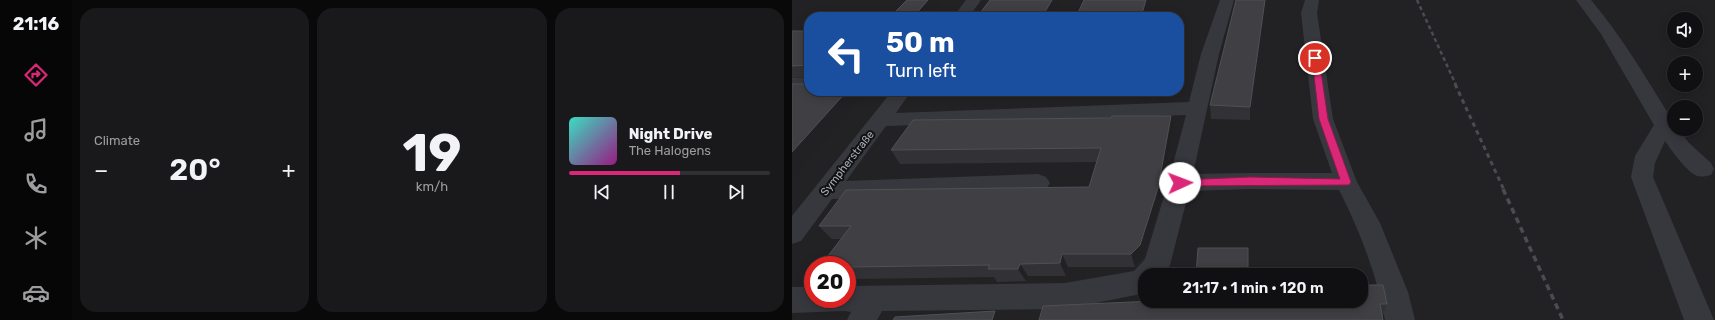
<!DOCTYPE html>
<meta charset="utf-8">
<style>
body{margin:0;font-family:Rubik,sans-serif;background:#19191b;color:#f1f3f6;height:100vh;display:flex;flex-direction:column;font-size:15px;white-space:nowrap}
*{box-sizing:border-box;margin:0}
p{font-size:13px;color:#9c9d9f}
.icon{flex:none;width:22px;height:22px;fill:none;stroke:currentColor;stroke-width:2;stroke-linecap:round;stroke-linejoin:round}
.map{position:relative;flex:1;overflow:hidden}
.details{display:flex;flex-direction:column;gap:8px;padding:8px;background:#09090a;width:720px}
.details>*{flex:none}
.hud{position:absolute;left:12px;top:12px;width:380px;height:84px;border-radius:16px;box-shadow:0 2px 10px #0003,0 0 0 1px #303032;background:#1a4fa0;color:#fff;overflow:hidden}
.fabs{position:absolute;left:875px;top:12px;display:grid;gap:8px}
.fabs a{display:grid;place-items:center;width:36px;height:36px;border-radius:50%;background:#101012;box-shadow:0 2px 10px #0003,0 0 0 1px #303032;font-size:20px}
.speed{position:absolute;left:12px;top:256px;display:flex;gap:8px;font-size:20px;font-weight:700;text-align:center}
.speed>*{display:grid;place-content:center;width:52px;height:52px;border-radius:50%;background:#101012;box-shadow:0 2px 10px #0003,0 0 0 1px #303032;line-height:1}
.speed .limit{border:6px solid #d22;background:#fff;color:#111}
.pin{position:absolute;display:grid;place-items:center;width:34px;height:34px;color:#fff;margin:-17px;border:2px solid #fff;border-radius:50%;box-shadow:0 1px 4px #0007}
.me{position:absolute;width:44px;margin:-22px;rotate:88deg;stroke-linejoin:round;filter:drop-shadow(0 0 3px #0008)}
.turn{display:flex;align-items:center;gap:14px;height:84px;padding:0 16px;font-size:18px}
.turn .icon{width:52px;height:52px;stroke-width:2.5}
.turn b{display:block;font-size:28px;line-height:34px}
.big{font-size:30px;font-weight:600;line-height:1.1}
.details .tile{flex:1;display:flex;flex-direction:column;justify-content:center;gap:6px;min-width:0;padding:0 14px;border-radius:16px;background:#19191b}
.details .dial{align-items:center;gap:0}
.dial b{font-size:52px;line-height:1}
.song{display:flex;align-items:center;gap:12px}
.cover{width:48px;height:48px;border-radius:6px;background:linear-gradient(135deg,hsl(170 70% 55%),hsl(310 70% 35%))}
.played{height:4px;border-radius:2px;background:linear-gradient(90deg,#db2777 55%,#303032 55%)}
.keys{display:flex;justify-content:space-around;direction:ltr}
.heat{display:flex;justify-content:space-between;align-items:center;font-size:22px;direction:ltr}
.details .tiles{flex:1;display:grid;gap:8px;grid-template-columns:repeat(3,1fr)}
.trip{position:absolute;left:346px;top:268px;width:230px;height:40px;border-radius:16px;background:#101012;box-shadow:0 2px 10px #0003,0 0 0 1px #303032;font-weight:600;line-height:40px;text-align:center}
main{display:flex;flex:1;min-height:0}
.dock{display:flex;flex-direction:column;width:72px;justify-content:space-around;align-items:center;background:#060607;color:#9c9d9f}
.dock .icon{width:28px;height:28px}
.dock .on{color:#db2777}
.dock b{font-size:18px;color:#f1f3f6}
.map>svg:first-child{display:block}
</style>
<main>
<nav class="dock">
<b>21:16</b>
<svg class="icon on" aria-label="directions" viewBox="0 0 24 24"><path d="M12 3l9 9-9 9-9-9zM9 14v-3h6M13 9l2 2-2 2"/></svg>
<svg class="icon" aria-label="music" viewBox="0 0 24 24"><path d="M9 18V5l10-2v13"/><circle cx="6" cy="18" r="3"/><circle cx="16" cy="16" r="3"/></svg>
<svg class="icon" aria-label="phone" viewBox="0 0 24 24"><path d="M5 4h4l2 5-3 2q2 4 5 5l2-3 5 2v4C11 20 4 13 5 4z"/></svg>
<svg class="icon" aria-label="climate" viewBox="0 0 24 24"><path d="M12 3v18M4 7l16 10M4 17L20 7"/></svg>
<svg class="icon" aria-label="car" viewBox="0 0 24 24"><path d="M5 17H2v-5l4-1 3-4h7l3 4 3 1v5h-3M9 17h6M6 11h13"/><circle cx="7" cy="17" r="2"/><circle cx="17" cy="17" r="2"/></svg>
</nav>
<section class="details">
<div class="tiles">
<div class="tile"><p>Climate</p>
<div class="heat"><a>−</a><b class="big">20°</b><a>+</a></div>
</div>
<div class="tile dial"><b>19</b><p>km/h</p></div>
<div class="tile">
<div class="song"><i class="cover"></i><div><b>Night Drive</b><p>The Halogens</p></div></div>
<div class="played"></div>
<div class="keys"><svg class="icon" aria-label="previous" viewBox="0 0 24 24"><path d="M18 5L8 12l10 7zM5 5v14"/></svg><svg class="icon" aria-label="pause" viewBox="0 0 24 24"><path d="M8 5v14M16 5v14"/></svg><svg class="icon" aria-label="next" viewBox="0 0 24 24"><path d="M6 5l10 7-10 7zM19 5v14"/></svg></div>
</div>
</div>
</section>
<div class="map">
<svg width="923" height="320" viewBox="0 0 923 320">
<rect width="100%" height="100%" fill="#161618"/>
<path fill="#222225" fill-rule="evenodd" d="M0 0H923V320H0ZM17 17H387V91H17ZM882 19H904V41H882ZM882 63H904V85H882ZM882 107H904V129H882ZM21 265H55V299H21ZM353 275H569V301H353Z"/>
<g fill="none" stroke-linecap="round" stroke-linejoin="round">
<g fill="#37383d" fill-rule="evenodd">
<path d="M174 0H189L177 17H161Z"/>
<path d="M428 0H442L427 54 401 174 458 173H540L521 119 509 13 513 0H527L525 13 541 119 565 182 588 223 616 292 623 320H593C585 275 568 231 547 190L458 189 397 191 378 265 373 275H353V293L349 294 273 309 90 311 85 320H55L59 312 53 311 0 313V287H21V299H55V286L273 283 342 271 353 259 376 183 394 115 94 126 54 181 246 174 254 177 258 183 254 189 246 192 40 199 9 241 0 244V216L100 91H119L104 113 397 102 409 54Z"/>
<path d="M784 0H799C831 38 856 81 882 123V129H886L897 143 919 163 922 169 919 175C914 176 909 178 903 175 893 169 880 151 873 141L863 163 861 177 922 320H892L839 177 843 156 862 125 809 34Z"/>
<rect x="0" y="78" width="17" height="12"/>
</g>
<path stroke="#4a4c52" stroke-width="2.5" stroke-dasharray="4 3" stroke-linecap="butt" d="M625 0 664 85"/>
<path stroke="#4a4c52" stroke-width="3" stroke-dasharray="4.5 4" stroke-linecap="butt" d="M663 84 712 190"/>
<path stroke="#4a4c52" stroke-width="3.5" stroke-dasharray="6 4.5" stroke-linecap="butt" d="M711 189 771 320"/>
</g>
<g fill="#323236">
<path d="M475 0 458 120 419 119 418 105Z"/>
<path d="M0 31H17V77L0 78Z"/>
<path d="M382 129 369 202 352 258 343 267H276L274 276H236L234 281 205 282 202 277 63 279 55 282V265L49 239H40L27 226 297 187 305 162 108 164 99 150Z"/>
<path d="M595 304 591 316 251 306Z"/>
</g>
<g fill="#212124">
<path d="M136 0H147L148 3 136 17H121Z"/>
<path d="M260 0H271L261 17H250Z"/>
<path d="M354 0H359L355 17H349Z"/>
<path d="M473 0H475L458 120V107Z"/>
<path d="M55 91H68L71 96 3 176 0 174V152Z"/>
<path d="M379 116 382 129 369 202 352 258 343 267 339 254Z"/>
<path d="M270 254 276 267 274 276 268 263Z"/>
<path d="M228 264 236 276 234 281 226 269Z"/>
<path d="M55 271 63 279 55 282Z"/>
<path d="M203 311 209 320H200Z"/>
</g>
<g fill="#3f3f44" stroke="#4f5156">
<path d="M115 0H136L121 17H98Z"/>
<path d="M198 0H260L250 17H185Z"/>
<path d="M292 0H354L349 17H284Z"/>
<path d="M444 0H473L458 107 418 105Z"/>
<path d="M0 31H17V65L0 66Z"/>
<path d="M0 84H17V91H55L0 152Z"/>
<path d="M320 116H379L366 188 348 245 339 254H270L268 263 228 264 226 269H196L198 265 55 267V265H29L59 226H27L54 190 297 187 309 148 99 150 121 120 319 118Z"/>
<path d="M406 248H456V275H404Z"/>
<path d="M569 285H591L595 304H588L591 320H247L251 306 361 301H569Z"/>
<path d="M203 311 200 320H101L103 317Z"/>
</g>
<path fill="#db2777" stroke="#8e194d" d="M523 56 527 58 536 119 559 182 557 185 385 186 384 183 388 180 458 177 548 179 527 119 520 58Z"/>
<g text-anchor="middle" stroke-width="4" stroke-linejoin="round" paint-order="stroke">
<g font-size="11" fill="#a8adb8" stroke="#111113">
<text transform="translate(55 163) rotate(-52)" y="4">Sympherstraße</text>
</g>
</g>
</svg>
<div class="fabs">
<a><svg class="icon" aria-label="sound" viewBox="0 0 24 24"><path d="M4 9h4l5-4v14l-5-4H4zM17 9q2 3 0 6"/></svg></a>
<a>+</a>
<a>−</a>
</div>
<div class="speed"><div class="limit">20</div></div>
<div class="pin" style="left:523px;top:58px;background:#d93025"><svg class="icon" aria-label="arrive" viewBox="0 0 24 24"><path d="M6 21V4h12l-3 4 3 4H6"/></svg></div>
<svg class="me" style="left:388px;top:183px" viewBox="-20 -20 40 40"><circle r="19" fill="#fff"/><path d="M0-13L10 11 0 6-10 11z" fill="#db2777"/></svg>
<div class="trip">21:17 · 1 min · 120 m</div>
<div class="hud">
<div class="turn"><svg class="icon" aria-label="left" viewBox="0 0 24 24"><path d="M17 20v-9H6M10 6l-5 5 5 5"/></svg><div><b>50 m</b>Turn left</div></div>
</div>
</div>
</main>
